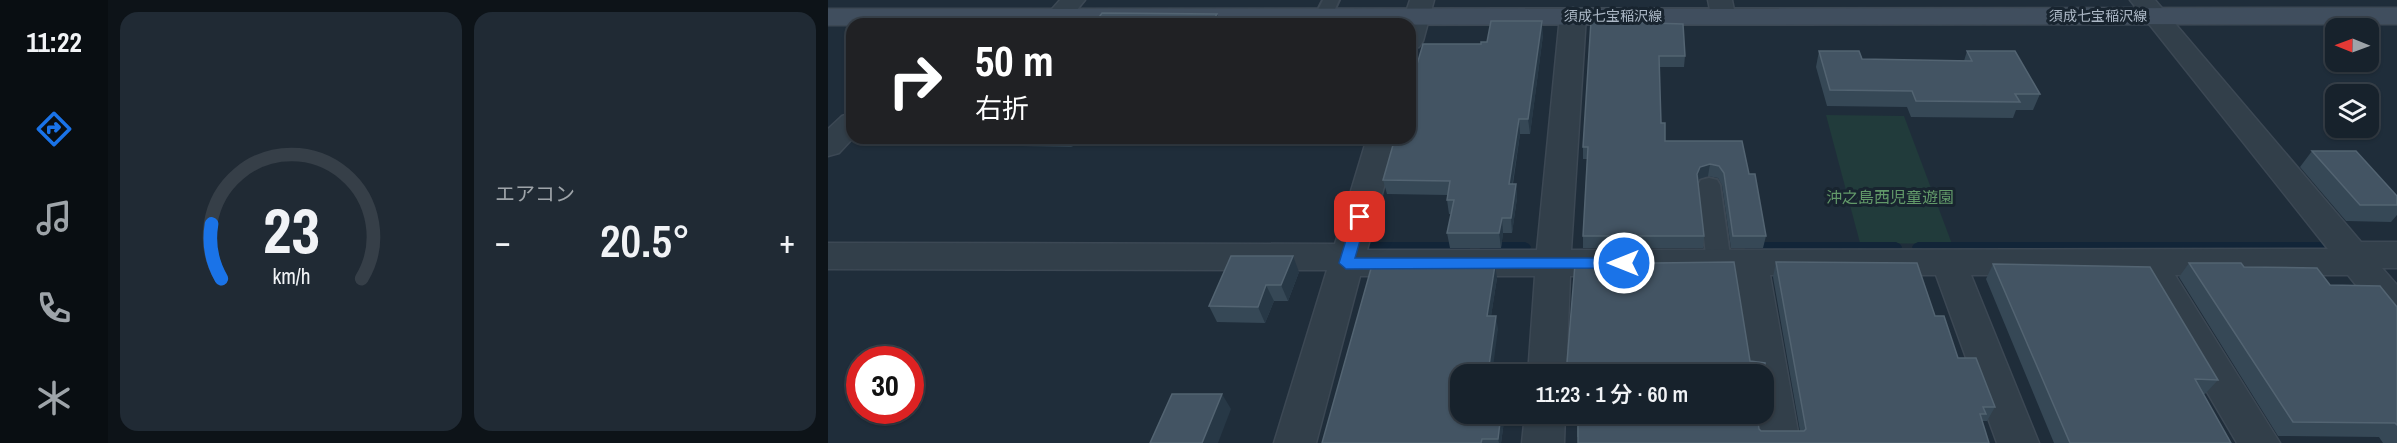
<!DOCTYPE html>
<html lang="ja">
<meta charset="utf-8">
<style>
body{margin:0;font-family:"Archivo Narrow","Noto Sans JP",sans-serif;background:#202a34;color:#f1f3f6;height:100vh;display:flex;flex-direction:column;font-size:22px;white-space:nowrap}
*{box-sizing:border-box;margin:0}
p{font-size:20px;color:#9ea4a9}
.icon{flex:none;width:33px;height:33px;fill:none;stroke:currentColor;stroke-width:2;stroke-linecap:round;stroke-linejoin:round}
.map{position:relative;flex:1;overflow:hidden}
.side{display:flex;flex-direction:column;gap:12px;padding:12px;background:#0d1318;width:720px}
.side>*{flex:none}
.guide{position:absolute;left:18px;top:18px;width:570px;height:126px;border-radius:18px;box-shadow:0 2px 4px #0004,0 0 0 2px #363f48;background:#202124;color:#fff;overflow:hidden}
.needle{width:39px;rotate:271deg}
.controls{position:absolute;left:1497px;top:18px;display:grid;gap:12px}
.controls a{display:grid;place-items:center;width:54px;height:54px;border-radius:12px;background:#17222c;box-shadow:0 2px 4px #0004,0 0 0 2px #363f48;font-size:30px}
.speed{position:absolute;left:18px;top:346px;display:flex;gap:12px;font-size:30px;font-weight:700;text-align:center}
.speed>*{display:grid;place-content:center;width:78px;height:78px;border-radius:50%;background:#17222c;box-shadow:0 2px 4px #0004,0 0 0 2px #363f48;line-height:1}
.speed .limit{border:9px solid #d22;background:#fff;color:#111}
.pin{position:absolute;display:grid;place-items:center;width:51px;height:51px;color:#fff;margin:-26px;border-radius:12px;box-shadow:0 3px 9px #0006}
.me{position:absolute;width:66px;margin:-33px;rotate:270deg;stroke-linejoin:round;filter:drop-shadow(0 0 4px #0008)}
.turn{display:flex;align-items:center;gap:21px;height:126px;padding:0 30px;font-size:27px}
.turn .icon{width:78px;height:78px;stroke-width:2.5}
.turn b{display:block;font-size:42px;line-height:51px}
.big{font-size:45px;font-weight:600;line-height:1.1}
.side .widget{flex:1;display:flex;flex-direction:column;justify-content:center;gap:9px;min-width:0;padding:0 21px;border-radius:18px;background:#202a34}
.side .dial{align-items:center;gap:0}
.dial svg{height:156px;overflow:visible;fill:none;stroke:#363f48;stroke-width:7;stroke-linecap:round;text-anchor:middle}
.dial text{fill:#f1f3f6;stroke:none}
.heat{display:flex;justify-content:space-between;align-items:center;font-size:33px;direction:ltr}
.side .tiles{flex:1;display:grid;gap:12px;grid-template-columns:repeat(2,1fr)}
.trip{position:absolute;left:622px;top:364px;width:324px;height:60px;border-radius:18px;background:#17222c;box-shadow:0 2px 4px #0004,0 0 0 2px #363f48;font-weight:600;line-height:60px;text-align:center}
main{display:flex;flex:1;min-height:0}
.menu{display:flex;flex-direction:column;width:108px;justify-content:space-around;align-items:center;background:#090e12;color:#9ea4a9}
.menu .icon{width:42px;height:42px}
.menu .selected{color:#1a73e8}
.menu b{font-size:27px;color:#f1f3f6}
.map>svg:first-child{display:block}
</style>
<main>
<nav class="menu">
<b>11:22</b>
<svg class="icon selected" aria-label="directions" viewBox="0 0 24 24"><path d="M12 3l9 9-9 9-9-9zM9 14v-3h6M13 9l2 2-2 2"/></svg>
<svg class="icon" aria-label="music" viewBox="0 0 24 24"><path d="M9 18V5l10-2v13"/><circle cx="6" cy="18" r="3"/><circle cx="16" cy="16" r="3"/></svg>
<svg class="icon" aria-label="phone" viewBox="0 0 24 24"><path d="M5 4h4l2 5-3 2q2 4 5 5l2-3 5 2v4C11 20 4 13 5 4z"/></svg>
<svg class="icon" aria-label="climate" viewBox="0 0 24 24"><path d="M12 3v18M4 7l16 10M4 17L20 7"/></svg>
</nav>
<section class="side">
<div class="tiles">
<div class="widget dial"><svg viewBox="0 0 100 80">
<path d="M14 69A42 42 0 1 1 86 69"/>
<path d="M14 69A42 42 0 0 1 9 41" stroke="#1a73e8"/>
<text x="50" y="56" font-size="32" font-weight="700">23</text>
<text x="50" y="72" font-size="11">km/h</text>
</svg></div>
<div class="widget"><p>エアコン</p>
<div class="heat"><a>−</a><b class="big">20.5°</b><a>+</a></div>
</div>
</div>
</section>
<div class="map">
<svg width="1569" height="443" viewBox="0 0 1569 443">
<rect width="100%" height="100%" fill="#1f2d3a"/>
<path fill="#213b3b" d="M998 115 1076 116 1124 244 1032 243Z"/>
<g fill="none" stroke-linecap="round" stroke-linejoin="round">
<g fill="#122538" fill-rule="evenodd">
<path d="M545 242H637L641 244 643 247 641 250 637 252H545L541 250 539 247 541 244Z"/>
<path d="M657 242H697L701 244 703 247 701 250 697 252H657L653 250 651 247 653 244Z"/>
<path d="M922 242H1068L1072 244 1074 247 1072 250 1068 252H922L918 250 916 247 918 244Z"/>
<path d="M1090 242H1493L1497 244 1499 247 1497 250 1493 252H1090L1086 250 1084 247 1086 244Z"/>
</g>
<g stroke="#3c4854" stroke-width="4">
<g id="lane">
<path d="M495 0H511L502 20H490L487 16Z"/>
<path d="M881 178 889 180 892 185 903 263 899 269 891 272 883 269 879 263 870 185 873 180Z"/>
</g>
</g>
<g stroke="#3c4854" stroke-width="3">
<g id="street">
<path d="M232 0H257L239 22H221L217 17Z"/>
<path d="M582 0H606L595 41 591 47 582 49V24H574Z"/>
<path d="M880 0H904L907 15 904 20 895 22 886 20 883 15Z"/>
<path d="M1302 0H1327L1533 242H1569V268H1554L1569 285V324L1556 320 1520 275H1347L1452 443H1409L1310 275H1143L1211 443H1169L1108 275H942L972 443H930L926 414H936V375H921L906 275 742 276 738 375H700L707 276H532L488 443H446L499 270 0 269V243L507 244 539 138H569L539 250H709L732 16 736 11 745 8 754 11 758 16 743 250 1500 249Z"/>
<path d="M24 113 25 138 11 153 0 156V129L14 116Z"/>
<path d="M697 414H737L736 443H694Z"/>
</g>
</g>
<g stroke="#3c4854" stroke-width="3">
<path id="secondary" d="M1569 8V24L0 25V9Z"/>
</g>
<use href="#lane" fill="#323f4a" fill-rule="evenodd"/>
<use href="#street" fill="#323f4a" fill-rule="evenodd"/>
<use href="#secondary" fill="#404e5e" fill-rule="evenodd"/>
</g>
<g fill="#364856">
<path d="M763 21 857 56 856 67H831L833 123 837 141 921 174 938 236 935 248H903L894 185 890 178 880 176 871 179 870 181 876 236 875 248H755V236L759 159H755V147Z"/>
<path d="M715 35 702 134H692L685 184H688L689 198 684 233H675L673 248H622L619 233 623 214H621L619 200V195L559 194 555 180 653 44 659 42Z"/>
<path d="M991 51 1034 59 1136 61 1139 51 1212 94 1205 110H1188L1185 118 1083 117 1079 107 999 106 988 67Z"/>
<path d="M187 138H251L244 147 193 146Z"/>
<path d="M1484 151 1569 196V215L1563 222 1518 221 1472 167Z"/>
<path d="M948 262 1107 316 1130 358 1167 407 1159 421H1154L1161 443 749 437V426H739L737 414H929L931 429 933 431H972L945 277Z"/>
<path d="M1361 263 1416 267 1502 285 1569 307V443H1555L1551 437 1450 436 1351 277Z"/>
<path d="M1165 264 1390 380 1377 394H1375L1403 443H1226L1158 279Z"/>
<path d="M471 272 460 301H446L437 323 389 322 381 306Z"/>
<path d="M669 278 663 316 670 329 633 414H677L673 443H494Z"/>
</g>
<g fill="#273846">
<path d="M389 14 392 24H383Z"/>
<path d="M714 21 715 35 702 134 700 119Z"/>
<path d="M691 119 692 134 682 198 681 184Z"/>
<path d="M239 138H251L244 147Z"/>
<path d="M882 164 880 176 871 179 868 185 869 174 872 167Z"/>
<path d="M688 184 689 198 684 233 683 218Z"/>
<path d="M674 218 675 233 673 248 671 233Z"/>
<path d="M465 256 471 272 460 301 453 285Z"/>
<path d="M667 265 669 278 661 329 659 316Z"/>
<path d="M438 285 446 301 437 323 430 307Z"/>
<path d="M668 316 670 329 664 375 661 366Z"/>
<path d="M394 394 403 409 390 443H374Z"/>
<path d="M673 414H677L673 443H671L670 439Z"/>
</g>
<g fill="#435463" stroke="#536472" stroke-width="1.5">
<path d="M274 13 389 14 383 24H266Z"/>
<path d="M663 21H714L700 119H691L681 184H688L683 218H674L671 233H619L626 200H619L622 181 555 180 567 138H582V88L595 44H653V42H659Z"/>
<path d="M763 21 855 24 857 56H831L833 123H837V141H914L921 174H927L938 236H905L896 173 891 166 882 164 872 167 869 174 876 236H755L760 147H755Z"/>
<path d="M991 51H1031L1034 59 1144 61 1139 51H1187L1212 94H1187L1192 102 1088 101 1084 91 1002 90Z"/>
<path d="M1484 151H1528L1569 196V205H1532Z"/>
<path d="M403 256H465L453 285H438L430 307 381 306Z"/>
<path d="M906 262 922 361 937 363V398H936V375H738L747 264Z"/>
<path d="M948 262 1089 263 1107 316H1116L1130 358H1148L1167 407H1155L1158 414H1152L1161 443H750V423H748L749 414H929L931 429 933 431H976L978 429Z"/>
<path d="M1361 263H1413L1416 267 1489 268 1502 285 1552 286 1569 307V425L1567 423 1465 422Z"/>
<path d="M1165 264 1322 267 1390 380 1367 379 1403 443H1242Z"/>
<path d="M544 265H667L659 316H668L661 366 679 367 678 375H633V414H673L670 439H654L653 443H494Z"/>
<path d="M344 394H394L374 443H322Z"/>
</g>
<path fill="#1a73e8" stroke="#114b97" stroke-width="1.5" d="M532 212 539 217 527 258H796L803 263 796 268 518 269 511 263 525 217Z"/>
<g text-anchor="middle" stroke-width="6" stroke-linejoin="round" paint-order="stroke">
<g font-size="14" fill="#adb9c7" stroke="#18242f">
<text x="785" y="21">須成七宝稲沢線</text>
<text x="1270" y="21">須成七宝稲沢線</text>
</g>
<g font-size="16" fill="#629969" stroke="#18242f">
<text x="1062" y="203">沖之島西児童遊園</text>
</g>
</g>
</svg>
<div class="controls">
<a><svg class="needle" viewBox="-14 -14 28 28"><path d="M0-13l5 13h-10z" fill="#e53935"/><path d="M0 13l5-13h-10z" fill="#9ea4a9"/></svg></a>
<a><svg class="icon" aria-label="layers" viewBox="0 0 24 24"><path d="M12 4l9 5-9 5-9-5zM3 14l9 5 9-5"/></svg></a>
</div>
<div class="speed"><div class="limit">30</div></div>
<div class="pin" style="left:532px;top:217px;background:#d93025"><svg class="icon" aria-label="arrive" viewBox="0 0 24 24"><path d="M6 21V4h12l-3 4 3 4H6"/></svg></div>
<svg class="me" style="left:796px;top:263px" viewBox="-20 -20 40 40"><circle r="17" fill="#1a73e8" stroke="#fff" stroke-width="3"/><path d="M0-11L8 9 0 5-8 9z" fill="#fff"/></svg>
<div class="trip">11:23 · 1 分 · 60 m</div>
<div class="guide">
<div class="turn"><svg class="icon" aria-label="right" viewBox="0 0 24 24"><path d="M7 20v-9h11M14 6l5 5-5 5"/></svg><div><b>50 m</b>右折</div></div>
</div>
</div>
</main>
